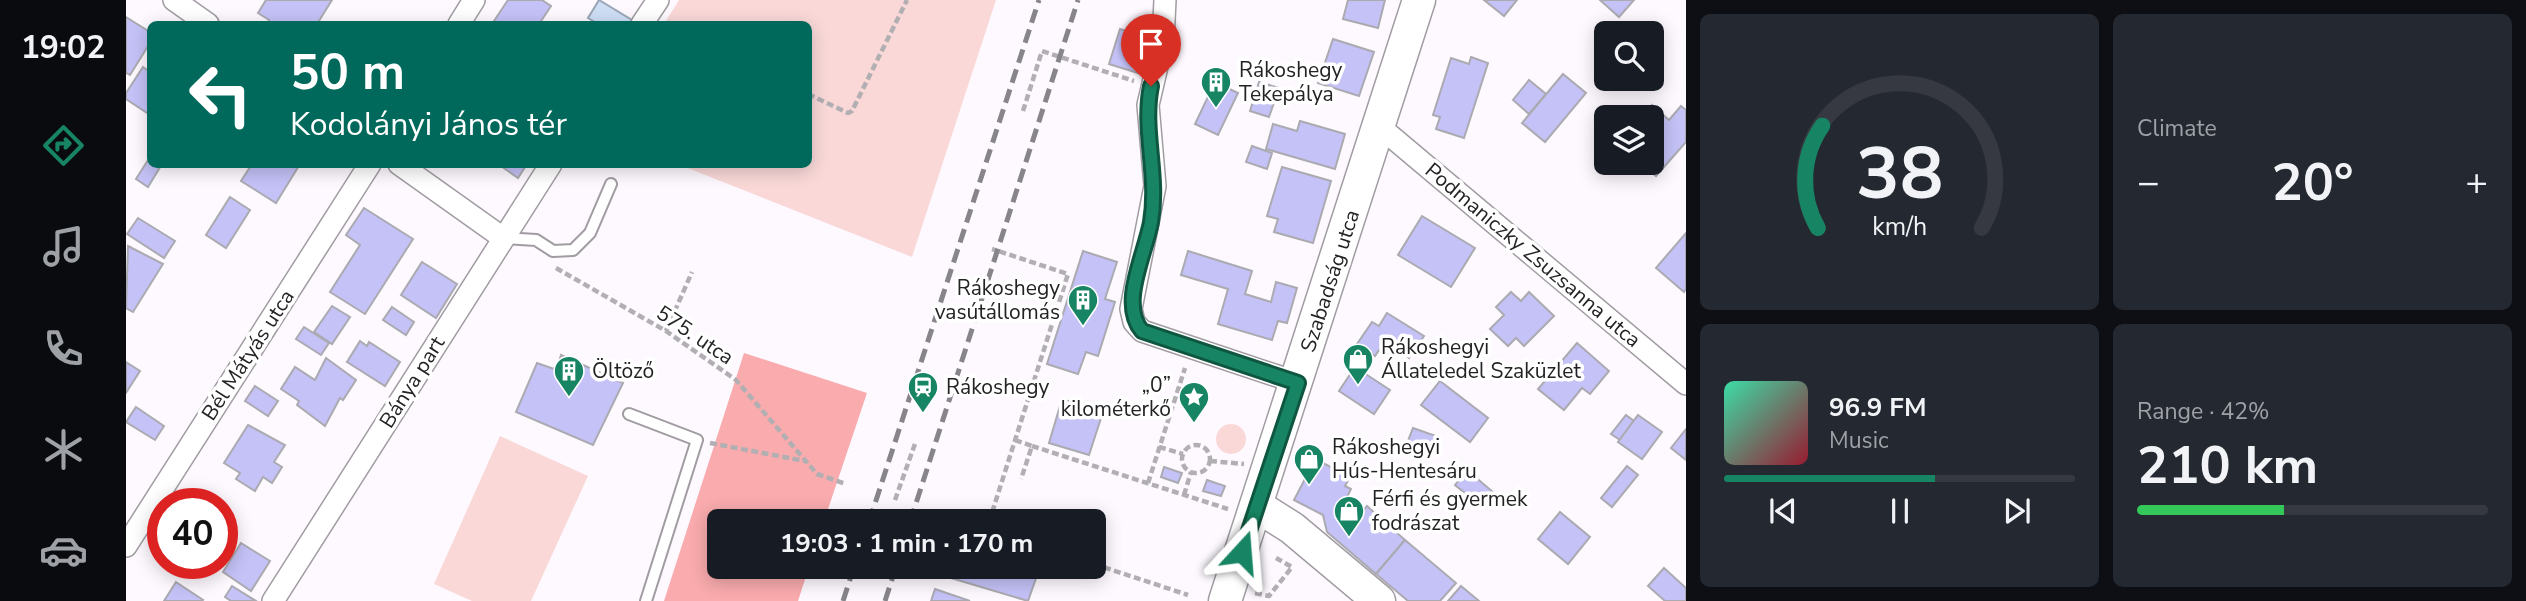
<!DOCTYPE html>
<meta charset="utf-8">
<style>
body{margin:0;font-family:"Nunito Sans",sans-serif;background:#242831;color:#f1f3f6;height:100vh;display:flex;flex-direction:column;font-size:26px;white-space:nowrap}
*{box-sizing:border-box;margin:0}
p{font-size:23px;color:#9ea1a6}
.icon{flex:none;width:38px;height:38px;fill:none;stroke:currentColor;stroke-width:2;stroke-linecap:round;stroke-linejoin:round}
.map{position:relative;flex:1;overflow:hidden}
.sheet{display:flex;flex-direction:column;gap:14px;padding:14px;background:#0d0f14;width:840px}
.sheet>*{flex:none}
.top-card{position:absolute;left:21px;top:21px;width:665px;height:147px;border-radius:10px;box-shadow:0 4px 18px #0003;background:#00695c;color:#fff;overflow:hidden}
.tools{position:absolute;left:1468px;top:21px;display:grid;gap:14px}
.tools a{display:grid;place-items:center;width:70px;height:70px;border-radius:10px;background:#171b24;box-shadow:0 4px 18px #0003;font-size:35px}
.speed{position:absolute;left:21px;top:488px;display:flex;gap:14px;font-size:35px;font-weight:700;text-align:center}
.speed>*{display:grid;place-content:center;width:91px;height:91px;border-radius:50%;background:#171b24;box-shadow:0 4px 18px #0003;line-height:1}
.speed .limit{border:10px solid #d22;background:#fff;color:#111}
.pin{position:absolute;display:grid;place-items:center;width:60px;height:60px;color:#fff;margin:-72px -30px;border-radius:50% 50% 50% 0;rotate:-45deg;box-shadow:0 0 7px #0007}
.pin .icon{rotate:45deg}
.me{position:absolute;width:77px;margin:-38px;rotate:19deg;stroke-linejoin:round;filter:drop-shadow(0 0 5px #0008)}
.turn{display:flex;align-items:center;gap:24px;height:147px;padding:0 28px;font-size:32px}
.turn .icon{width:91px;height:91px;stroke-width:2.5}
.turn b{display:block;font-size:49px;line-height:60px}
.big{font-size:52px;font-weight:700;line-height:1.1}
.sheet .card{flex:1;display:flex;flex-direction:column;justify-content:center;gap:10px;min-width:0;padding:0 24px;border-radius:10px;background:#242831}
.sheet .dial{align-items:center;gap:0}
.dial svg{height:182px;overflow:visible;fill:none;stroke:#363941;stroke-width:7;stroke-linecap:round;text-anchor:middle}
.dial text{fill:#f1f3f6;stroke:none}
.song{display:flex;align-items:center;gap:21px}
.cover{width:84px;height:84px;border-radius:10px;background:linear-gradient(135deg,hsl(160 70% 55%),hsl(350 70% 35%))}
.played{height:7px;border-radius:4px;background:linear-gradient(90deg,#178563 60%,#363941 60%)}
.keys{display:flex;justify-content:space-around;direction:ltr}
.heat{display:flex;justify-content:space-between;align-items:center;font-size:38px;direction:ltr}
.charge{height:10px;border-radius:5px;background:linear-gradient(90deg,#34c759 42%,#363941 0)}
.sheet .tiles{flex:1;display:grid;gap:14px;grid-template-columns:repeat(2,1fr)}
.trip{position:absolute;left:581px;top:509px;width:399px;height:70px;border-radius:10px;background:#171b24;box-shadow:0 4px 18px #0003;font-weight:700;line-height:70px;text-align:center}
main{display:flex;flex:1;min-height:0}
.menu{display:flex;flex-direction:column;width:126px;justify-content:space-around;align-items:center;background:#090b0e;color:#9ea1a6}
.menu .icon{width:49px;height:49px}
.menu .current{color:#178563}
.menu b{font-size:32px;color:#f1f3f6}
.map>svg:first-child{display:block}
</style>
<main>
<nav class="menu">
<b>19:02</b>
<svg class="icon current" aria-label="directions" viewBox="0 0 24 24"><path d="M12 3l9 9-9 9-9-9zM9 14v-3h6M13 9l2 2-2 2"/></svg>
<svg class="icon" aria-label="music" viewBox="0 0 24 24"><path d="M9 18V5l10-2v13"/><circle cx="6" cy="18" r="3"/><circle cx="16" cy="16" r="3"/></svg>
<svg class="icon" aria-label="phone" viewBox="0 0 24 24"><path d="M5 4h4l2 5-3 2q2 4 5 5l2-3 5 2v4C11 20 4 13 5 4z"/></svg>
<svg class="icon" aria-label="climate" viewBox="0 0 24 24"><path d="M12 3v18M4 7l16 10M4 17L20 7"/></svg>
<svg class="icon" aria-label="car" viewBox="0 0 24 24"><path d="M5 17H2v-5l4-1 3-4h7l3 4 3 1v5h-3M9 17h6M6 11h13"/><circle cx="7" cy="17" r="2"/><circle cx="17" cy="17" r="2"/></svg>
</nav>
<div class="map">
<svg width="1560" height="601" viewBox="0 0 1560 601">
<rect width="100%" height="100%" fill="#fdf9ff"/>
<g fill="#fad8d8">
<path d="M553 0H870L786 257 554 165 682 164V24H538Z"/>
<circle cx="1105" cy="439" r="15"/>
<path d="M374 436 462 476 405 601H346L308 584Z"/>
</g>
<path fill="#f9abad" d="M618 353 741 393 698 521 593 522V567H683L672 601H538Z"/>
<path fill="#cddef5" stroke="#9aa6b6" stroke-width="2" d="M473 0 506 20 503 24H472L462 18Z"/>
<g fill="#c4c2f7" stroke="#abaab1" stroke-width="2">
<path d="M140 0H206L191 24H142L143 20 132 13Z"/>
<path d="M382 0H416L425 6 413 24H366Z"/>
<path d="M1222 0H1259L1252 28 1217 19Z"/>
<path d="M1358 0H1391L1378 16Z"/>
<path d="M1474 0H1508L1493 17Z"/>
<path d="M0 17 24 32V43L4 75 0 73Z"/>
<path d="M994 29 1026 39 1015 74 983 64Z"/>
<path d="M1207 39 1248 52 1233 96 1192 83Z"/>
<path d="M1345 57 1362 63 1338 138 1310 129 1314 117 1307 115 1325 58 1343 64Z"/>
<path d="M17 67 24 72V115L0 99V93Z"/>
<path d="M1437 74 1460 93 1419 142 1396 123Z"/>
<path d="M1403 80 1420 94 1403 114 1387 100Z"/>
<path d="M1089 82 1112 93 1092 135 1069 124Z"/>
<path d="M1133 82 1153 88 1143 117 1124 111Z"/>
<path d="M1526 105 1543 120 1555 106 1560 110V142L1530 176 1514 163H1526V117H1515Z"/>
<path d="M1174 121 1219 134 1209 169 1140 149 1147 124 1171 131Z"/>
<path d="M1126 146 1146 153 1141 169 1120 162Z"/>
<path d="M24 157V164H36L22 187 10 179Z"/>
<path d="M126 164H174L150 203 115 181Z"/>
<path d="M372 164H401L392 178Z"/>
<path d="M1156 167 1205 181 1187 243 1148 232 1152 219 1141 216Z"/>
<path d="M104 197 124 210 100 248 80 235Z"/>
<path d="M238 208 287 239 239 314 204 292 234 245 220 235Z"/>
<path d="M1296 216 1349 248 1325 287 1272 255Z"/>
<path d="M12 218 49 241 38 258 1 234Z"/>
<path d="M1560 233V289L1558 292 1530 268Z"/>
<path d="M2 246 37 264 7 312 0 308Z"/>
<path d="M957 251 991 262 979 299 989 302 972 356 960 352 952 374 921 364Z"/>
<path d="M1062 251 1126 271 1119 294 1145 302 1150 282 1171 288 1161 323 1152 321 1146 340 1092 324 1102 289 1055 275Z"/>
<path d="M296 262 331 284 310 318 275 295Z"/>
<path d="M1385 292 1395 301 1403 292 1428 316 1398 346 1390 338 1382 346 1364 329 1378 315 1370 307Z"/>
<path d="M206 306 224 317 206 344 188 332Z"/>
<path d="M266 307 288 322 280 335 257 320Z"/>
<path d="M1261 313 1298 336 1283 358 1272 350 1267 359 1253 350 1249 356 1231 344 1246 322 1253 326Z"/>
<path d="M178 327 203 343 195 355 170 339Z"/>
<path d="M234 341 241 346 243 342 274 362 259 386 221 362Z"/>
<path d="M1451 343 1483 371 1464 394 1456 388 1438 410 1412 389Z"/>
<path d="M435 355 497 383 467 445 390 412 411 363 431 370Z"/>
<path d="M200 358 230 380 217 400 214 398 199 426 171 405 173 401 155 389 169 367 189 380Z"/>
<path d="M0 362 14 371 0 393Z"/>
<path d="M1229 367 1264 390 1248 414 1213 391Z"/>
<path d="M1314 381 1362 418 1344 442 1295 405Z"/>
<path d="M129 386 152 401 142 416 119 401Z"/>
<path d="M936 399 977 412 963 455 923 443Z"/>
<path d="M10 407 38 426 29 440 0 422Z"/>
<path d="M1500 415 1508 421 1494 440 1485 434Z"/>
<path d="M1512 415 1536 432 1516 459 1492 442Z"/>
<path d="M122 425 159 445 148 462 156 467 146 483 137 477 129 491 110 479 114 473 98 463Z"/>
<path d="M1287 428 1310 436 1302 460 1278 451Z"/>
<path d="M1560 429V460L1545 448Z"/>
<path d="M1195 462 1224 477 1219 486 1225 489 1220 499 1236 512 1241 506 1279 540 1250 574 1201 532 1197 515 1168 500 1183 471 1189 474Z"/>
<path d="M1501 466 1512 475 1486 507 1475 498Z"/>
<path d="M1038 467 1056 473 1052 483 1035 477Z"/>
<path d="M1341 470 1367 492 1355 506 1329 485Z"/>
<path d="M1081 480 1099 486 1095 496 1077 491Z"/>
<path d="M1434 512 1464 537 1442 564 1412 539Z"/>
<path d="M1279 540 1330 583 1314 601H1282L1250 574Z"/>
<path d="M115 543 144 561 125 591 97 572Z"/>
<path d="M829 567H914L902 601 825 578Z"/>
<path d="M1538 568 1560 588V601H1539L1522 586Z"/>
<path d="M50 582 77 600 76 601H38Z"/>
<path d="M106 586 130 601H105L99 597Z"/>
<path d="M1335 586 1353 601H1322Z"/>
<path d="M809 589 844 601H805Z"/>
</g>
<g fill="none" stroke-linecap="round" stroke-linejoin="round">
<g stroke="#a09ca2" stroke-width="14">
<g id="lane">
<path d="M377 238 410 240 427 251 447 250 464 233 485 184"/>
<path d="M503 414 571 440 520 601"/>
</g>
</g>
<g stroke="#a09ca2" stroke-width="24">
<g id="street">
<path d="M48 0 82 24"/>
<path d="M1039 0 1037 41 1022 105 1029 186 1005 309 1008 322 1016 331 1172 383"/>
<path d="M333 24 348 0"/>
<path d="M516 24 532 0"/>
<path d="M1254 127 1560 384"/>
<path d="M273 164 377 238"/>
<path d="M0 546 244 164"/>
<path d="M147 601 425 164"/>
</g>
</g>
<g stroke="#a09ca2" stroke-width="35">
<g id="secondary">
<path d="M1131 506 1166 528 1253 601"/>
<path d="M1099 601 1293 0"/>
</g>
</g>
<g stroke="#b2afb3" stroke-width="4.5" stroke-dasharray="7 3.5" stroke-linecap="butt">
<path d="M682 94 722 113 726 111 781 0"/>
<path d="M897 111 916 51 1008 81"/>
<path d="M430 268 540 331 610 380 691 474 720 484"/>
<path d="M540 331 566 272"/>
<path d="M889 440 906 446 895 479"/>
<path d="M584 443 679 461"/>
<circle cx="1070" cy="459" r="14"/>
<path d="M906 446 1102 509"/>
<path d="M1033 447 1057 454"/>
<path d="M1084 461 1118 464"/>
<path d="M1022 483 1059 368"/>
<path d="M1058 495 1065 472"/>
<path d="M769 500 790 441"/>
<path d="M863 522 942 274 866 249"/>
<path d="M968 564 1062 595"/>
<path d="M1129 593 1143 596 1166 567 1150 558"/>
</g>
<use href="#lane" stroke="#fff" stroke-width="10"/>
<use href="#street" stroke="#fff" stroke-width="21"/>
<use href="#secondary" stroke="#fff" stroke-width="32"/>
<g stroke="#878589" stroke-width="5" stroke-dasharray="14 7" stroke-linecap="butt">
<path d="M743 522 913 0"/>
<path d="M784 522 952 0"/>
<path d="M717 601 728 567"/>
<path d="M759 601 770 567"/>
</g>
</g>
<g fill="none" stroke-linecap="round" stroke-linejoin="round">
<g stroke="#0f5640" stroke-width="18">
<path id="route" d="M1025 86C1016 130 1033 175 1025 222 1019 255 993 304 1016 331L1172 383 1116 552"/>
</g>
<use href="#route" stroke="#178563" stroke-width="12"/>
</g>
<defs>
<g id="building-pin" transform="scale(1.575)"><path d="M0 17L-7.5 6A9.5 9.5 0 1 1 7.5 6Z" fill="#178563" stroke="#fff"/><path d="M-4-6H4V6H1V3H-1V6H-4ZM-2.5-4.3h1.7v1.8h-1.7ZM.8-4.3h1.7v1.8H.8ZM-2.5-1h1.7V.8h-1.7ZM.8-1h1.7V.8H.8Z" fill="#fff"/></g>
<g id="shop-pin" transform="scale(1.575)"><path d="M0 17L-7.5 6A9.5 9.5 0 1 1 7.5 6Z" fill="#178563" stroke="#fff"/><path d="M-5-2.5h2.3a2.7 3.5 0 0 1 5.4 0H5L5.5 6h-11ZM-1.5-2.5h3a1.5 2.3 0 0 0-3 0Z" fill="#fff"/></g>
<g id="station-pin" transform="scale(1.575)"><path d="M0 17L-7.5 6A9.5 9.5 0 1 1 7.5 6Z" fill="#178563" stroke="#fff"/><path d="M-3-6H3Q5-6 5-4V2Q5 4 3 4L4.5 6H3L1.5 4h-3L-3 6H-4.5L-3 4Q-5 4-5 2V-4Q-5-6-3-6ZM-3.5-4v3h7v-3ZM-3.5 1v1.5H-2V1ZM2 1v1.5H3.5V1Z" fill="#fff"/></g>
<g id="sight-pin" transform="scale(1.575)"><path d="M0 17L-7.5 6A9.5 9.5 0 1 1 7.5 6Z" fill="#178563" stroke="#fff"/><path d="M0-6L1.8-2.2L6-1.7L2.9 1.2L3.7 5.4L0 3.3L-3.7 5.4L-2.9 1.2L-6-1.7L-1.8-2.2Z" fill="#fff"/></g>
</defs>
<g fill-rule="evenodd">
<use href="#building-pin" x="1090" y="82"/>
<use href="#building-pin" x="957" y="300"/>
<use href="#shop-pin" x="1232" y="359"/>
<use href="#building-pin" x="443" y="371"/>
<use href="#station-pin" x="797" y="387"/>
<use href="#sight-pin" x="1068" y="397"/>
<use href="#shop-pin" x="1183" y="459"/>
<use href="#shop-pin" x="1223" y="511"/>
</g>
<g text-anchor="middle" stroke-width="7" stroke-linejoin="round" paint-order="stroke">
<g font-size="21" fill="#232224" stroke="#fff" text-anchor="start">
<text x="1113" y="77">Rákoshegy<tspan x="1113" dy="24">Tekepálya</tspan></text>
<text x="934" y="295" text-anchor="end">Rákoshegy<tspan x="934" dy="24">vasútállomás</tspan></text>
<text x="1255" y="354">Rákoshegyi<tspan x="1255" dy="24">Állateledel Szaküzlet</tspan></text>
<text x="466" y="378">Öltöző</text>
<text x="1045" y="392" text-anchor="end">„0”<tspan x="1045" dy="24">kilométerkő</tspan></text>
<text x="820" y="394">Rákoshegy</text>
<text x="1206" y="454">Rákoshegyi<tspan x="1206" dy="24">Hús-Hentesáru</tspan></text>
<text x="1246" y="506">Férfi és gyermek<tspan x="1246" dy="24">fodrászat</tspan></text>
</g>
<g font-size="21" fill="#232224" stroke="#fff">
<text transform="translate(1407 255) rotate(40)" y="7">Podmaniczky Zsuzsanna utca</text>
<text transform="translate(1204 281) rotate(-72)" y="7">Szabadság utca</text>
<text transform="translate(569 335) rotate(34)" y="7">575. utca</text>
<text transform="translate(122 355) rotate(-57)" y="7">Bél Mátyás utca</text>
<text transform="translate(286 382) rotate(-58)" y="7">Bánya part</text>
</g>
</g>
</svg>
<div class="tools">
<a><svg class="icon" aria-label="search" viewBox="0 0 24 24"><circle cx="10" cy="10" r="6"/><path d="M15 15l6 6"/></svg></a>
<a><svg class="icon" aria-label="layers" viewBox="0 0 24 24"><path d="M12 4l9 5-9 5-9-5zM3 14l9 5 9-5"/></svg></a>
</div>
<div class="speed"><div class="limit">40</div></div>
<div class="pin" style="left:1025px;top:86px;background:#d93025"><svg class="icon" aria-label="arrive" viewBox="0 0 24 24"><path d="M6 21V4h12l-3 4 3 4H6"/></svg></div>
<svg class="me" style="left:1116px;top:552px" viewBox="-20 -20 40 40"><path d="M0-17L14 15 0 8-14 15z" fill="#178563" stroke="#fff" stroke-width="4"/></svg>
<div class="trip">19:03 · 1 min · 170 m</div>
<div class="top-card">
<div class="turn"><svg class="icon" aria-label="left" viewBox="0 0 24 24"><path d="M17 20v-9H6M10 6l-5 5 5 5"/></svg><div><b>50 m</b>Kodolányi János tér</div></div>
</div>
</div>
<section class="sheet">
<div class="tiles">
<div class="card dial"><svg viewBox="0 0 100 80">
<path d="M14 69A42 42 0 1 1 86 69"/>
<path d="M14 69A42 42 0 0 1 16 24" stroke="#178563"/>
<text x="50" y="56" font-size="32" font-weight="700">38</text>
<text x="50" y="72" font-size="11">km/h</text>
</svg></div>
<div class="card"><p>Climate</p>
<div class="heat"><a>−</a><b class="big">20°</b><a>+</a></div>
</div>
<div class="card">
<div class="song"><i class="cover"></i><div><b>96.9 FM</b><p>Music</p></div></div>
<div class="played"></div>
<div class="keys"><svg class="icon" aria-label="previous" viewBox="0 0 24 24"><path d="M18 5L8 12l10 7zM5 5v14"/></svg><svg class="icon" aria-label="pause" viewBox="0 0 24 24"><path d="M8 5v14M16 5v14"/></svg><svg class="icon" aria-label="next" viewBox="0 0 24 24"><path d="M6 5l10 7-10 7zM19 5v14"/></svg></div>
</div>
<div class="card"><p>Range · 42%</p><b class="big">210 km</b><div class="charge"></div></div>
</div>
</section>
</main>
